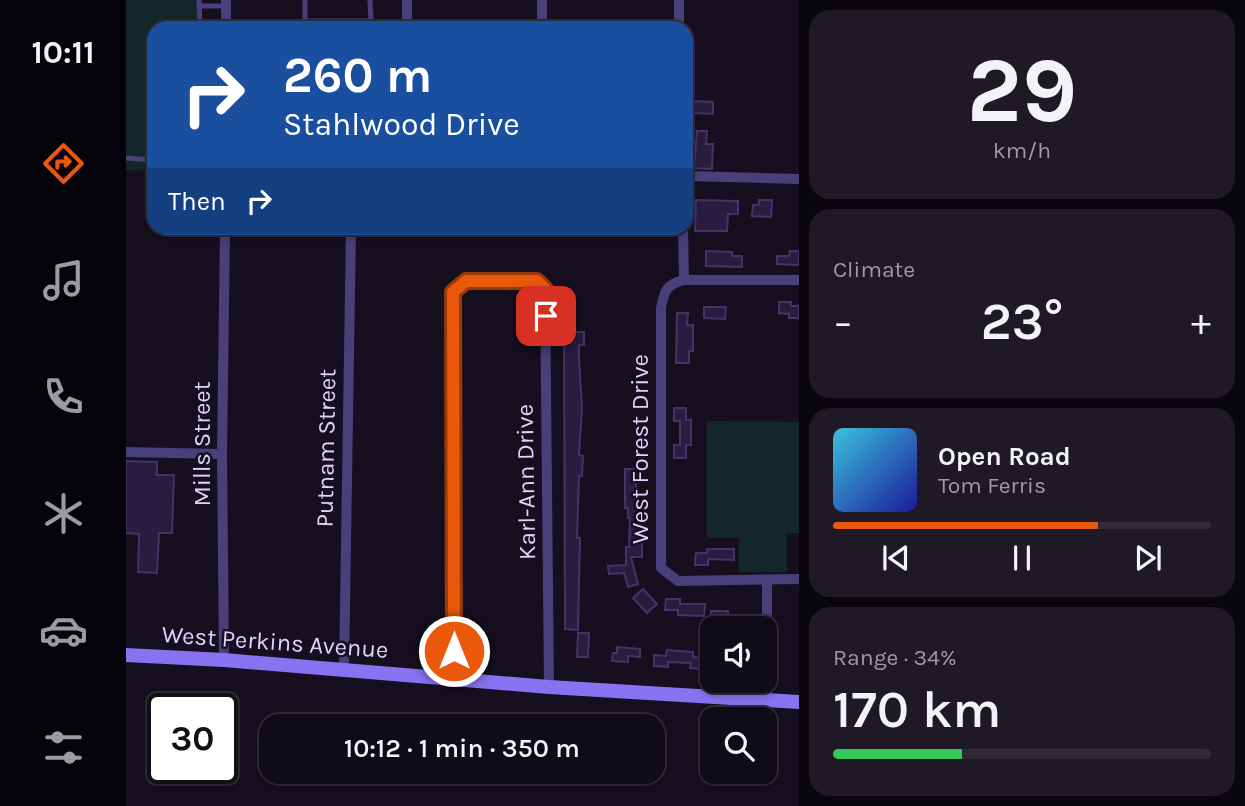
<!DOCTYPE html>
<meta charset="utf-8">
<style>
body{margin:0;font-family:Karla,sans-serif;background:#1e1925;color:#f1f3f6;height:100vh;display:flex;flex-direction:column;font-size:26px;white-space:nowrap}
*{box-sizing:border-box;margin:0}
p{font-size:23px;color:#9c9ba2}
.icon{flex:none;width:38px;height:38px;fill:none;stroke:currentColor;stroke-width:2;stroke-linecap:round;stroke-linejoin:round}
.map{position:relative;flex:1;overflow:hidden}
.side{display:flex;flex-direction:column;gap:10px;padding:10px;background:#09060d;width:446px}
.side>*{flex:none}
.guide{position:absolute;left:21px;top:21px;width:546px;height:214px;border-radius:21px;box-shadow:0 4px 10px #0003,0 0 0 2px #302b37;background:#1a4fa0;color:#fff;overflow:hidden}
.fabs{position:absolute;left:574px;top:616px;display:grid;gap:14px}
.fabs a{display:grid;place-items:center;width:77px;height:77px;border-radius:14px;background:#100b18;box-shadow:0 4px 10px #0003,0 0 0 2px #302b37;font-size:35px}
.speed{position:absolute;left:21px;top:693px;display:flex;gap:14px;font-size:35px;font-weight:700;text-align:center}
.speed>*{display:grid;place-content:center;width:91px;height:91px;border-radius:50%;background:#100b18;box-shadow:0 4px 10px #0003,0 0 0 2px #302b37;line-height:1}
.speed .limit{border:4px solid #111;border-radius:10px;background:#fff;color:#111}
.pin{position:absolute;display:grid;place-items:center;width:60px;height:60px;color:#fff;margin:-30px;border-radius:14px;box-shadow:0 4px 10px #0006}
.me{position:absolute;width:77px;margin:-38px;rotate:0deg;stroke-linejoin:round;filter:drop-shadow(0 0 5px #0008)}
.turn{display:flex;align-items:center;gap:24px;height:147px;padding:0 21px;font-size:32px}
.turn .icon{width:91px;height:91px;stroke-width:2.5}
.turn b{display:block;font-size:49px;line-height:60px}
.then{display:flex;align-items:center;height:66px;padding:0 21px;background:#0003;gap:14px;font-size:26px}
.big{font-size:52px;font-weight:600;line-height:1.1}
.side .widget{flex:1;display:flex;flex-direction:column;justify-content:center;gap:10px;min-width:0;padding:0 24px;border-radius:21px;background:#1e1925}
.side .dial{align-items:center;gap:0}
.dial b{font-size:91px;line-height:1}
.song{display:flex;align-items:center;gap:21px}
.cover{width:84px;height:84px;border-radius:10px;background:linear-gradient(135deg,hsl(190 70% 55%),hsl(240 70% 35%))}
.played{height:7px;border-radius:4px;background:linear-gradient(90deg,#ea580c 70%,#302b37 70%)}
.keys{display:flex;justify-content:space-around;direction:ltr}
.heat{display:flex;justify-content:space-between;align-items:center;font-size:38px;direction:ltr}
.charge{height:10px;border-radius:5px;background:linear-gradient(90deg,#34c759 34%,#302b37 0)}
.trip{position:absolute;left:133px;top:714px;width:406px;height:70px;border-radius:21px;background:#100b18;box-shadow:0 4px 10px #0003,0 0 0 2px #302b37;font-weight:600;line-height:70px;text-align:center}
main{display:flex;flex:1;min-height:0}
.menu{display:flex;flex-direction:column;width:126px;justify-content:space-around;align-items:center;background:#06040a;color:#9c9ba2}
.menu .icon{width:49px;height:49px}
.menu .on{color:#ea580c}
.menu b{font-size:32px;color:#f1f3f6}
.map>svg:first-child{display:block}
</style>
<main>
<nav class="menu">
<b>10:11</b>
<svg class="icon on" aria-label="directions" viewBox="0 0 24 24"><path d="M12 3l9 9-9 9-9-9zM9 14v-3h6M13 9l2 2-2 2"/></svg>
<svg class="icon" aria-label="music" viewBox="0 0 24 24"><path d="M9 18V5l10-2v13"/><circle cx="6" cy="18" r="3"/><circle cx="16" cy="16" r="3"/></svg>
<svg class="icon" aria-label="phone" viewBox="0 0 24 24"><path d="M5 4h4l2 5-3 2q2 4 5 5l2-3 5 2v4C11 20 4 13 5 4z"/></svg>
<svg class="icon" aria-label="climate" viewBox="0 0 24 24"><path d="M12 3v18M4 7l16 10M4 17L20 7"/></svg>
<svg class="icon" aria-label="car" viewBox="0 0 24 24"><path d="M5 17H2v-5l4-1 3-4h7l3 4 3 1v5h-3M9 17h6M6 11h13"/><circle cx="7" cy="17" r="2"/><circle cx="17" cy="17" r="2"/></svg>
<svg class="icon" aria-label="filters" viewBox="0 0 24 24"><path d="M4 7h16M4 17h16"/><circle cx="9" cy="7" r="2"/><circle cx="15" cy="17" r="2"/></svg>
</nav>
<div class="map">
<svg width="673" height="806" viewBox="0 0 673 806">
<rect width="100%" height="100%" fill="#150f20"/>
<g fill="#13272a">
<path d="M0 0H73V28H28V171L0 170Z"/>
<path d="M581 421 673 422V533H661V572H613V538H581Z"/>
</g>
<g fill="#291d3f" stroke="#443269" stroke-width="2">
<path d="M568 101 587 102V114L568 113Z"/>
<path d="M571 131H581L580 144H587L586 169 568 168Z"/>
<path d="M570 200 612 201V214H602L601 231H569Z"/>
<path d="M633 200H646L645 217 626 216 627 205H633Z"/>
<path d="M580 251 606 252V256H616V267L580 266Z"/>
<path d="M664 251H673V265L651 264V256H663Z"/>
<path d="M653 302H665V306H673V318H663V314L653 313Z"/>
<path d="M578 307H600L599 319 578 318Z"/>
<path d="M551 313H562L561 325H567V351H563V363H550Z"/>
<path d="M438 332H458V345H453V359L456 408 453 455 457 456 456 476H453L451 538H454L452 630 439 629Z"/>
<path d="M548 408H560V420H565V445H560V458H548V445H554V421H548Z"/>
<path d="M0 461 31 462V475H48L46 533H33L31 573 12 572 13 534 0 533Z"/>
<path d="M499 469H515V482H510V506H516V557H505L512 584 502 587 498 573 483 574 482 566 500 565V547H503L504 518H502V508H499Z"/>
<path d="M581 549H608V560L582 559V565H569L570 553H581Z"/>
<path d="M517 589 531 604 521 613 507 598Z"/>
<path d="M540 599H554V604H579L578 616 552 615V610H539Z"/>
<path d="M585 611H602V623H596V628H585Z"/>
<path d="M452 633H463L462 657H451Z"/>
<path d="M491 647 514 649V657L502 656V662L486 661 487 653H491Z"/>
<path d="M541 650 567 652V657L576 658 575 669 564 668 565 663 542 662V667L528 666V655L540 656Z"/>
</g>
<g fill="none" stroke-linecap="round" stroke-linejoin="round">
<g stroke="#493f7b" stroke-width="5">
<path d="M73 0 74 28"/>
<path d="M179 0V21H245L244 0"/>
<path d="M73 6H100"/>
<path d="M0 158 28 160"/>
</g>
<g stroke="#493f7b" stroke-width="10">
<path d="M416 0V28"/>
<path d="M553 0V28"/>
<path d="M100 28V0"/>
<path d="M281 28V0"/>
<path d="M560 176 673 179"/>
<path d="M557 228 558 280"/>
<path d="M673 280H558C540 284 538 292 535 308V568L552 581 673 579"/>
<path d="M0 452 96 454"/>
<path d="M98 660 96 454 99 228"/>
<path d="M218 670 225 228"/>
<path d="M328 679 327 292 340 281H411L419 289 423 687"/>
<path d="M641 700V580"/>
</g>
<path stroke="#8773f1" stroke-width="14" d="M0 655 98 660 423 687 673 702"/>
</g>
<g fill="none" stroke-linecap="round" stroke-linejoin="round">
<g stroke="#983908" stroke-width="18">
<path id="route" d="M328 651 327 292 340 281H411L419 289 420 316"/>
</g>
<use href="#route" stroke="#ea580c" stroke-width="12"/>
</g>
<g text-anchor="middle" stroke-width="5" stroke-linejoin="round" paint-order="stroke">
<g font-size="24" fill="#ddd3fb" stroke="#150f20">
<text transform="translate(76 444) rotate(-90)" y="8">Mills Street</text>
<text transform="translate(200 448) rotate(-89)" y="8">Putnam Street</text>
<text transform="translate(514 449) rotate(-90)" y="8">West Forest Drive</text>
<text transform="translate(400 482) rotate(-91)" y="8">Karl-Ann Drive</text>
<text transform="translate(149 642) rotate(4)" y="8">West Perkins Avenue</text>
</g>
</g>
</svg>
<div class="fabs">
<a><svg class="icon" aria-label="sound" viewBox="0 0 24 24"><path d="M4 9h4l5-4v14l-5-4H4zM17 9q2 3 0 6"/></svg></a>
<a><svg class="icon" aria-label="search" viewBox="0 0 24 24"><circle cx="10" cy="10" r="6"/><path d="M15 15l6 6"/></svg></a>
</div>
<div class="speed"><div class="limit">30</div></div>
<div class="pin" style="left:420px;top:316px;background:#d93025"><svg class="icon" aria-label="arrive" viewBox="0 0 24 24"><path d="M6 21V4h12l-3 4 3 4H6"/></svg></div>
<svg class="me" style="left:328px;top:651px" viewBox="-20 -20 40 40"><circle r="17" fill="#ea580c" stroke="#fff" stroke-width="3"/><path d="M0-11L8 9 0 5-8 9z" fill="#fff"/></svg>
<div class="trip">10:12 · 1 min · 350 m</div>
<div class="guide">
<div class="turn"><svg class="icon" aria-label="right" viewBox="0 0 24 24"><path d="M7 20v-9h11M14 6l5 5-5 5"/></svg><div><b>260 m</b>Stahlwood Drive</div></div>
<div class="then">Then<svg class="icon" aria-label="right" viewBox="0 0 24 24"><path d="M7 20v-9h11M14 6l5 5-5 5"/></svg></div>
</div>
</div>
<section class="side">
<div class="widget dial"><b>29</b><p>km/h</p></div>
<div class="widget"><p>Climate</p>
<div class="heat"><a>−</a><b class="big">23°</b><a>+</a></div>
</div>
<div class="widget">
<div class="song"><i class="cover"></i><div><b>Open Road</b><p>Tom Ferris</p></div></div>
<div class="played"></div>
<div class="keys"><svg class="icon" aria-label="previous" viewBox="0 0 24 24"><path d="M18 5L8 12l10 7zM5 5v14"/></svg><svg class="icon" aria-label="pause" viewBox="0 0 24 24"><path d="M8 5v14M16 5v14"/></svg><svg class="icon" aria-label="next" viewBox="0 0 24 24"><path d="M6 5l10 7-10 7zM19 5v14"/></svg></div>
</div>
<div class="widget"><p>Range · 34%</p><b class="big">170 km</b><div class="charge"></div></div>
</section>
</main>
